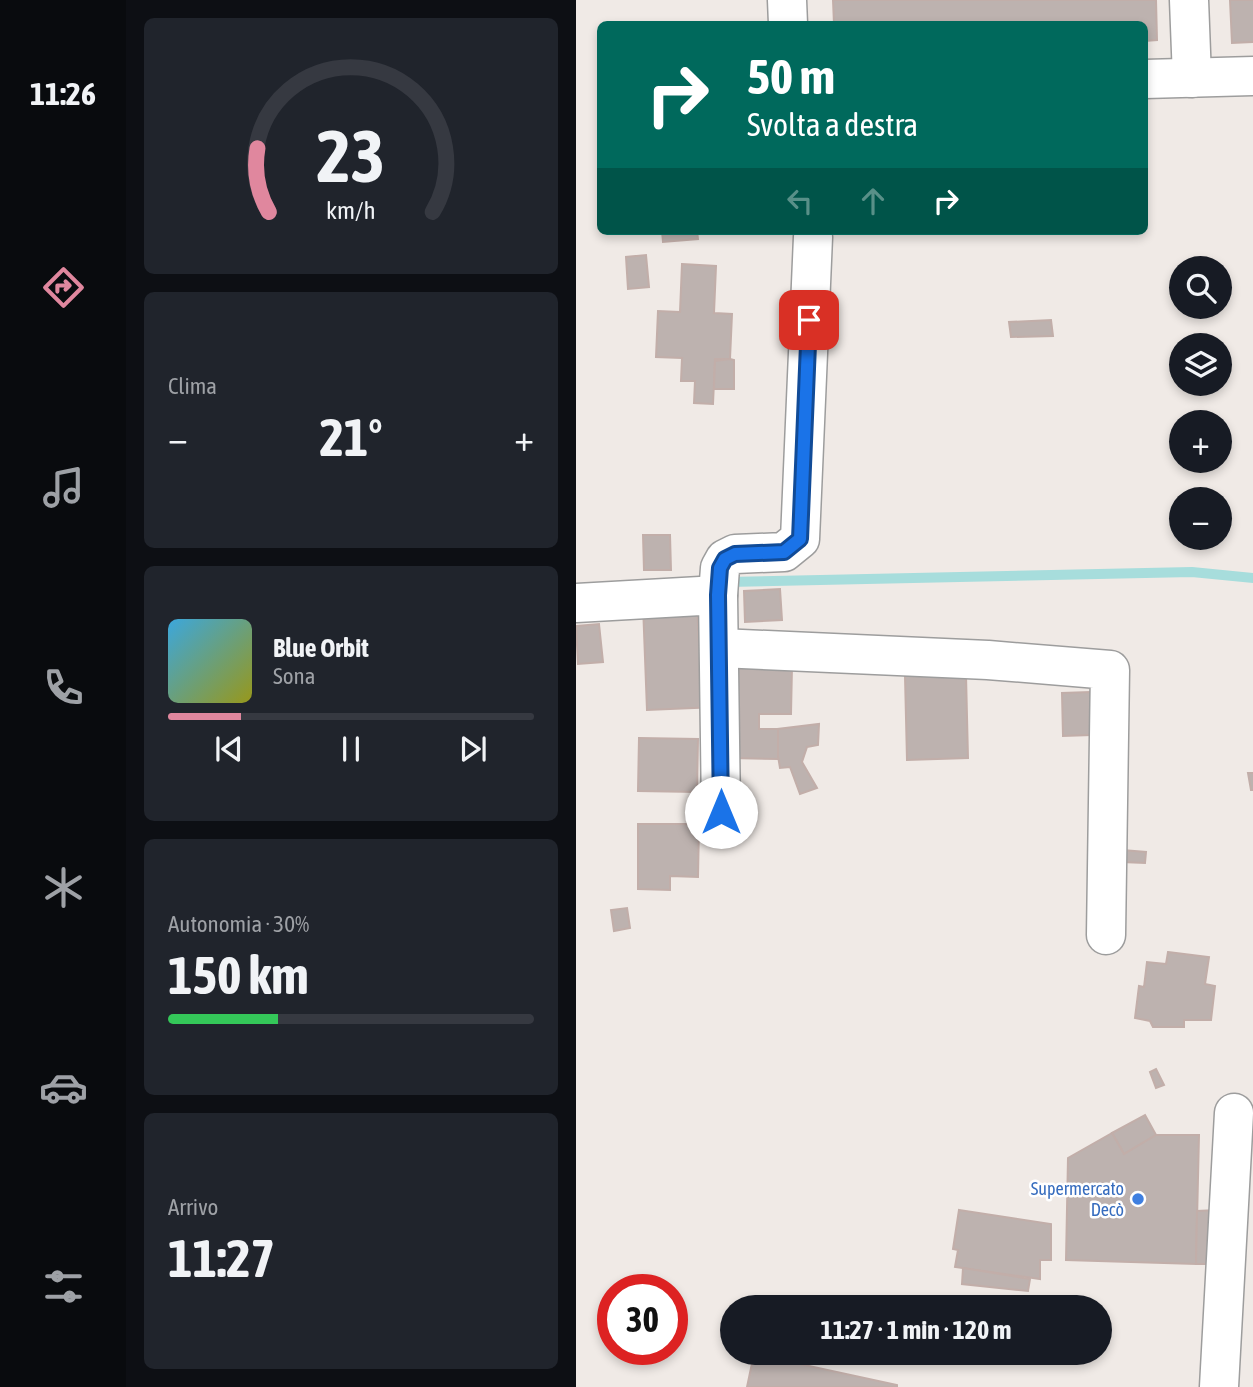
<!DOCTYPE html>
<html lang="it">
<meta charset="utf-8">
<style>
body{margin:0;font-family:"Asap Condensed",sans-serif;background:#20242c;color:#f1f3f6;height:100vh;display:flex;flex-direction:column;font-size:26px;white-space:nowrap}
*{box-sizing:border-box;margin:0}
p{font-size:23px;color:#9ea1a6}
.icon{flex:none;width:38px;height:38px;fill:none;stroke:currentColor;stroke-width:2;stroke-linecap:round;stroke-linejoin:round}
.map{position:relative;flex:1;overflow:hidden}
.drawer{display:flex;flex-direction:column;gap:18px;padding:18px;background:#0d0f14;width:450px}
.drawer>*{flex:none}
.banner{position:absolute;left:21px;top:21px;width:551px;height:214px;border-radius:10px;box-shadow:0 4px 10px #0003;background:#00695c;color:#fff;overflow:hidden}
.tools{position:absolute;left:593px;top:256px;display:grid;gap:14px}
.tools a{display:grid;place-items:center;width:63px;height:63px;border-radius:50%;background:#171b24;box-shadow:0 4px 10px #0003;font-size:35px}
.speed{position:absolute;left:21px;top:1274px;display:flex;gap:14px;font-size:35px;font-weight:700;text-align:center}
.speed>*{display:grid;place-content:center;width:91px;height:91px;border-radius:50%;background:#171b24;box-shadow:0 4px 10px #0003;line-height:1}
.speed .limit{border:10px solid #d22;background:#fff;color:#111}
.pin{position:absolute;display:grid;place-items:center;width:60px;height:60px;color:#fff;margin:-30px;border-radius:14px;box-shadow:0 4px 10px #0006}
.me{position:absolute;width:77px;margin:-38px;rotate:0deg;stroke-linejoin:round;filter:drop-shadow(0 0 5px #0008)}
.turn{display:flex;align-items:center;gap:24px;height:147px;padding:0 35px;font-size:32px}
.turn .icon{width:91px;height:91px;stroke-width:2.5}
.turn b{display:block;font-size:49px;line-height:60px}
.lanes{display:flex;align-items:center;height:66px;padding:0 35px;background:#0003;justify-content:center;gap:35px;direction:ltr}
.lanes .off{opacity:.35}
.big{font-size:52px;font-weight:700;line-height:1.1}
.drawer .tile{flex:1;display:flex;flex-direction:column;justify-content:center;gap:10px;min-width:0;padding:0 24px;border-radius:10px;background:#20242c}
.drawer .dial{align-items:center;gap:0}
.dial svg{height:182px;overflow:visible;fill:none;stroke:#363941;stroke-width:7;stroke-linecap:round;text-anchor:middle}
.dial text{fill:#f1f3f6;stroke:none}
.song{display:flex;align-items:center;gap:21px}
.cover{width:84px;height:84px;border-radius:10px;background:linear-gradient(135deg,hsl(200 70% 55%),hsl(60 70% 35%))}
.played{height:7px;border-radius:4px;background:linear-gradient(90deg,#e0879e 20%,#363941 20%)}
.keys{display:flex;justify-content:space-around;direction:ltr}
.heat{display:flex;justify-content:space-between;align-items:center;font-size:38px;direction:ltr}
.charge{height:10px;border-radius:5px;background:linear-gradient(90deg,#34c759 30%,#363941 0)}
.trip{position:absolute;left:144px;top:1295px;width:392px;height:70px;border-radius:35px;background:#171b24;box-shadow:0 4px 10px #0003;font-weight:700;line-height:70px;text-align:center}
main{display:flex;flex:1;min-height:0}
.menu{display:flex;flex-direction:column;width:126px;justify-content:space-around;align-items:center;background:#090b0e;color:#9ea1a6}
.menu .icon{width:49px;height:49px}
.menu .selected{color:#e0879e}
.menu b{font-size:32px;color:#f1f3f6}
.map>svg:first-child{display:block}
</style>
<main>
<nav class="menu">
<b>11:26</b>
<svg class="icon selected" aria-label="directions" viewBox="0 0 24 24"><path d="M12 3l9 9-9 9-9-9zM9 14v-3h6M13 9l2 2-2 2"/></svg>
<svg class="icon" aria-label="music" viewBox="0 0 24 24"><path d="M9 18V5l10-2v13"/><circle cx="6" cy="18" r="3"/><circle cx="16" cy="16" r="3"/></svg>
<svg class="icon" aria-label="phone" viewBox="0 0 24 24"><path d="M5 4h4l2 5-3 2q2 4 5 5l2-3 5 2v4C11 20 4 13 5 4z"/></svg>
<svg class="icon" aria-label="climate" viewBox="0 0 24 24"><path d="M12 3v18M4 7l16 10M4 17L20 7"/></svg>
<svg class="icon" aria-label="car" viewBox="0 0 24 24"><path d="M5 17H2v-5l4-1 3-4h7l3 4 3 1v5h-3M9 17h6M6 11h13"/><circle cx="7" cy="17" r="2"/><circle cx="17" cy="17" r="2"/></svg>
<svg class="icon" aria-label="filters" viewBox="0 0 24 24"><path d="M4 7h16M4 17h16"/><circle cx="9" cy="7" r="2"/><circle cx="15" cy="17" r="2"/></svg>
</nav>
<section class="drawer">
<div class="tile dial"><svg viewBox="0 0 100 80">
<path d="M14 69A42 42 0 1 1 86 69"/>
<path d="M14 69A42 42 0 0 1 9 41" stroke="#e0879e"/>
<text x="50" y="56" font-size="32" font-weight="700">23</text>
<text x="50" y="72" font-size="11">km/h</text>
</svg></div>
<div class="tile"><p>Clima</p>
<div class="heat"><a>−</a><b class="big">21°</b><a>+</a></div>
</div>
<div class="tile">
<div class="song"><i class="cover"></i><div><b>Blue Orbit</b><p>Sona</p></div></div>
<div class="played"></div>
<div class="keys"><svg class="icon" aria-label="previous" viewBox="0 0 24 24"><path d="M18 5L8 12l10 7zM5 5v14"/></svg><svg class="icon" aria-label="pause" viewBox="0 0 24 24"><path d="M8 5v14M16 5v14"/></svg><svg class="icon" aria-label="next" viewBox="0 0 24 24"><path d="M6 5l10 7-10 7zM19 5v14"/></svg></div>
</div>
<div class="tile"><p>Autonomia · 30%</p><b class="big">150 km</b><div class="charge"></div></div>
<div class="tile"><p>Arrivo</p><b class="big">11:27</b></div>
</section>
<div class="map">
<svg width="678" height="1387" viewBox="0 0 678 1387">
<rect width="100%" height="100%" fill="#f0eae6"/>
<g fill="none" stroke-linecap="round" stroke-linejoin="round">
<path stroke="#a7dddc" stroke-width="10" d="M151 582 616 572 678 578"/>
</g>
<g fill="#bdb2af" stroke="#c2aea9" stroke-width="2">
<path d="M257 0H580L581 40 569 41V24H258Z"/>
<path d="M654 0H678V42L656 43Z"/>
<path d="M86 231H121L122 239 87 242Z"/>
<path d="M70 255 73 287 52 289 50 257Z"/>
<path d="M106 264 140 266 138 313 156 314 154 359H139L137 404 118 403 119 381H105L106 358 80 357 82 311 104 312Z"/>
<path d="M475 320 477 336 435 337 433 322Z"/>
<path d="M154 359 158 360V389H138L139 361Z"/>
<path d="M67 535H94L95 570H68Z"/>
<path d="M204 589 206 620 169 622 168 591Z"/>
<path d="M121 603 123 646H131L141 707 71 710 67 605Z"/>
<path d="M23 624 27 662 2 664 0 626Z"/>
<path d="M156 665 216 666 215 714H183V729H202V759L155 758Z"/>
<path d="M390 675 392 758 331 760 329 676Z"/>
<path d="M514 692 515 735 487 736 486 693Z"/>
<path d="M243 724 242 745 231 747 226 762 241 788 224 794 214 767 204 768 202 756V729Z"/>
<path d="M63 738 122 739 121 792 62 791Z"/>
<path d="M672 773H678V790H675Z"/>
<path d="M62 824H123L122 877 94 876V890L62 889Z"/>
<path d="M546 850 570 852 569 863 546 862Z"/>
<path d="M51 908 54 928 38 931 35 910Z"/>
<path d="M592 952 633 957 629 984 639 986 635 1020H608V1027H577L574 1021 559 1018 563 986 568 987 571 962 590 964Z"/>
<path d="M580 1069 588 1085 580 1088 574 1072Z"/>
<path d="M569 1115 580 1135 548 1154 536 1133Z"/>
<path d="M536 1133 548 1154 580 1135H623L620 1264 490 1260 492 1158Z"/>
<path d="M383 1210 475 1224V1260H464V1279L379 1267 382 1250 377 1249Z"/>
<path d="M641 1210 638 1264H620L621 1211Z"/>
<path d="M387 1268 454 1279 452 1291 386 1284Z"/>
<path d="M178 1354 321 1385V1387H171Z"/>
</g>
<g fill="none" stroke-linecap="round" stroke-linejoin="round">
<g stroke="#9d9d9d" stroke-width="41">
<g id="minor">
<path d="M211 0 212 24"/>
<path d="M613 0 616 78"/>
<path d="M569 79 678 76"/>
<path d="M142 595 144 568 149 559 159 554 208 552 224 539 237 237"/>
<path d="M0 603 142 595 145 812"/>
<path d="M144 648 412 660 534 670 530 935"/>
<path d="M643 1387 658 1113"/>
</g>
</g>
<use href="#minor" stroke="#fff" stroke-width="38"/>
</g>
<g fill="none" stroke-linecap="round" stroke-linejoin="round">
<g stroke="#114b97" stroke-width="18">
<path id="route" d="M145 812 142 595 144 568 149 559 159 554 208 552 224 539 233 320"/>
</g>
<use href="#route" stroke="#1a73e8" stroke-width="12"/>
</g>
<circle fill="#3f7fe0" stroke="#fff" stroke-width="2.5" cx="562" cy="1199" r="7"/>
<g text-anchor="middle" stroke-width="5" stroke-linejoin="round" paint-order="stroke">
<g font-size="18" fill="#366cbe" stroke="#fff" text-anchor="end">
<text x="548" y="1195">Supermercato<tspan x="548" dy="21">Decò</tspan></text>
</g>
</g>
</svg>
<div class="tools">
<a><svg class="icon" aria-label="search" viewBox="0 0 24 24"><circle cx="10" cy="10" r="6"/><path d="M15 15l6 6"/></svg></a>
<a><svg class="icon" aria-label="layers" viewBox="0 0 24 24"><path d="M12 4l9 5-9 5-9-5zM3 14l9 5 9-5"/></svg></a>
<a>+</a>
<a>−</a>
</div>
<div class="speed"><div class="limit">30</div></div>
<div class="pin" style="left:233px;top:320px;background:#d93025"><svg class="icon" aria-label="arrive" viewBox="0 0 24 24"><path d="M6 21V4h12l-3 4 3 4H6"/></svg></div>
<svg class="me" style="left:145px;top:812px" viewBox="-20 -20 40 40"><circle r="19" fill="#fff"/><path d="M0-13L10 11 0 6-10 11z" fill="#1a73e8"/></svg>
<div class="trip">11:27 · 1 min · 120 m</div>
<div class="banner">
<div class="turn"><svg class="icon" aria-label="right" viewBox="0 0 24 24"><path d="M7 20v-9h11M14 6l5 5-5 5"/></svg><div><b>50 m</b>Svolta a destra</div></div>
<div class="lanes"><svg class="icon off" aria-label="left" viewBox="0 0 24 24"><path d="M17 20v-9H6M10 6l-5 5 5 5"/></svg><svg class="icon off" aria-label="ahead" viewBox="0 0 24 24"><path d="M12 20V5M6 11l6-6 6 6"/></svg><svg class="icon" aria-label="right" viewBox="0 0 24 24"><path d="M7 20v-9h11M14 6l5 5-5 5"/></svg></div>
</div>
</div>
</main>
